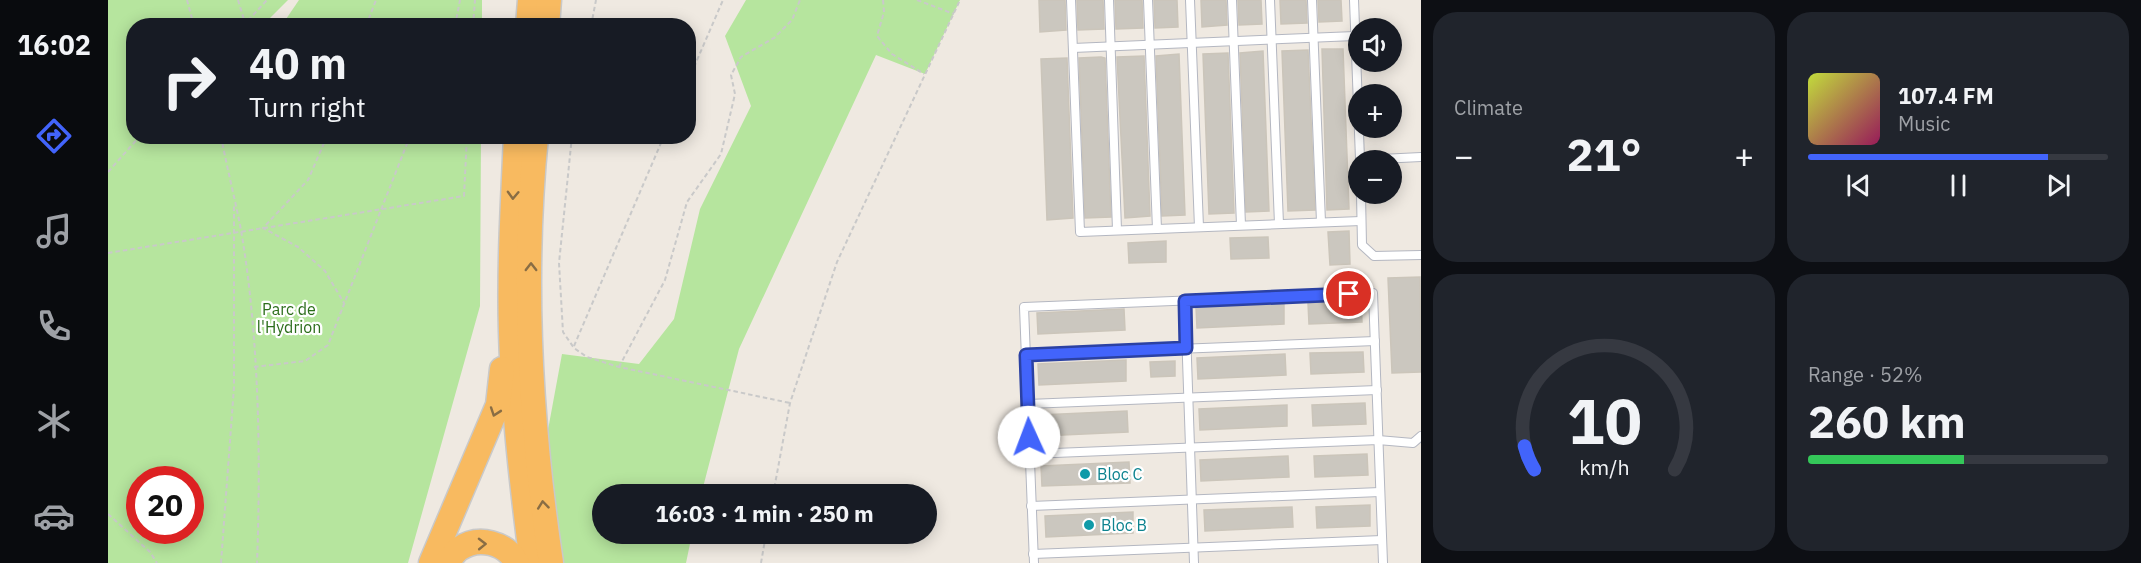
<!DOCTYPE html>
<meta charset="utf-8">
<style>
body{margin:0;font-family:"IBM Plex Sans",sans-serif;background:#20242c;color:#f1f3f6;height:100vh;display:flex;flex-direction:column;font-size:22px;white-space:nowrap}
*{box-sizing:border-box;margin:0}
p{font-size:20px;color:#9ea1a6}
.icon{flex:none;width:33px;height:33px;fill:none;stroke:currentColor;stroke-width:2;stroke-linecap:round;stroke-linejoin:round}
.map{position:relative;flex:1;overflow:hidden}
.details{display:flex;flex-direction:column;gap:12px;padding:12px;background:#0d0f14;width:720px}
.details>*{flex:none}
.guide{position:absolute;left:18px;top:18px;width:570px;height:126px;border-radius:24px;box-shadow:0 3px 15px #0003;background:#171b24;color:#f1f3f6;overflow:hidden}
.buttons{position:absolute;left:1240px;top:18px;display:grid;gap:12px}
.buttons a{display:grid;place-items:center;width:54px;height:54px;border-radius:50%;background:#171b24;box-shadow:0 3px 15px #0003;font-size:30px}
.speed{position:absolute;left:18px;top:466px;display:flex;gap:12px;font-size:30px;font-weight:700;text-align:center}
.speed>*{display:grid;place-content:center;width:78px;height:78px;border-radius:50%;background:#171b24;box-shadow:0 3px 15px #0003;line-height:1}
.speed .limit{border:9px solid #d22;background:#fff;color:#111}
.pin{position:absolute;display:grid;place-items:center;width:51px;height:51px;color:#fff;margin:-26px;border:3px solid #fff;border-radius:50%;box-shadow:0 2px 6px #0007}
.me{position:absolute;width:66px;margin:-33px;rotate:358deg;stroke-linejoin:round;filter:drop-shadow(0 0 4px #0008)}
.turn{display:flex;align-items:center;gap:21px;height:126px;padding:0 24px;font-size:27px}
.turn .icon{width:78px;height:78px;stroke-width:2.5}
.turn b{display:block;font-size:42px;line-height:51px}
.big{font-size:45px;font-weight:800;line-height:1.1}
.details .tile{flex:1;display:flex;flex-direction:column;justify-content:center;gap:9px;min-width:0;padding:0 21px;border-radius:24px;background:#20242c}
.details .dial{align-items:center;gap:0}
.dial svg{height:156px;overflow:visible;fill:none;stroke:#363941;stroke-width:7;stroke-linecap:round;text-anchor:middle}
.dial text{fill:#f1f3f6;stroke:none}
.song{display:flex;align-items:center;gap:18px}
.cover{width:72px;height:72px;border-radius:9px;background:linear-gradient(135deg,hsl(70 70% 55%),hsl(330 70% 35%))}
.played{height:6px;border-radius:3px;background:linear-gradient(90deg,#4264fb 80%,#363941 80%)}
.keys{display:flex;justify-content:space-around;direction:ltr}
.heat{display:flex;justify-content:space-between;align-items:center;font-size:33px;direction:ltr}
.charge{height:9px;border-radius:4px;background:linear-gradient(90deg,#34c759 52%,#363941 0)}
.details .tiles{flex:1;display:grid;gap:12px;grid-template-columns:repeat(2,1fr)}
.trip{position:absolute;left:484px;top:484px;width:345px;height:60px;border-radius:30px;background:#171b24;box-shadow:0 3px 15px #0003;font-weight:800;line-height:60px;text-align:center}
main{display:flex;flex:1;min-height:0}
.tabs{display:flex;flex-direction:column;width:108px;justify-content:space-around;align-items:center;background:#090b0e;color:#9ea1a6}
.tabs .icon{width:42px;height:42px}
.tabs .active{color:#4264fb}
.tabs b{font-size:27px;color:#f1f3f6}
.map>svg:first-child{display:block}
</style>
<main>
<nav class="tabs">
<b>16:02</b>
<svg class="icon active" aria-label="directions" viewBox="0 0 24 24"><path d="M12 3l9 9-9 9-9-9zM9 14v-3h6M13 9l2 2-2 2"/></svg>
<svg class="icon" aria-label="music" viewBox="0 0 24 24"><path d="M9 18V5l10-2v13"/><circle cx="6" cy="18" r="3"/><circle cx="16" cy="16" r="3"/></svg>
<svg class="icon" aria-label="phone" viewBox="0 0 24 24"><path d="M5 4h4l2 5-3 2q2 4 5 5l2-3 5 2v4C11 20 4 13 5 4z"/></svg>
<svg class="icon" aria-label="climate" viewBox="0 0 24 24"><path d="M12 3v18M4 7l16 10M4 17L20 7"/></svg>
<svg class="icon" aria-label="car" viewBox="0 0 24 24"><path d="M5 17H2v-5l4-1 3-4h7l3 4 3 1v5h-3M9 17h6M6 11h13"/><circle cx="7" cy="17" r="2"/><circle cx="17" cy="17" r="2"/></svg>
</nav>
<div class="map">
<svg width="1313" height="563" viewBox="0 0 1313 563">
<rect width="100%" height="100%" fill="#efe9e1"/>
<g fill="#b6e59e" fill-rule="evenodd">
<path d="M0 0H180L155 25 26 26V136L373 137 372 306 300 563H0ZM32 480H82V531H32Z"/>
<path d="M191 0H374V25H174Z"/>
<path d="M638 0H852L817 74 768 55 631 349 593 495H495V534H584L578 563H453L437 446 454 354 531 364 566 319 592 209 643 106 617 36Z"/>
</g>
<g fill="#cbc7bf" stroke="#cbc5ba" stroke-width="1.5">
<path d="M931 0H957L958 30 932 32Z"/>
<path d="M969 0H995L996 29 970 30Z"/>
<path d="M1007 0H1034L1035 28 1008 29Z"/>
<path d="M1046 0H1069L1070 27 1047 28Z"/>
<path d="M1093 0H1118L1119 25 1094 27Z"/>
<path d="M1130 0H1153L1154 24 1131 25Z"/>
<path d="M1172 0H1198L1199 23 1173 24Z"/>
<path d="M1210 0H1233L1234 21 1211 22Z"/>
<path d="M1214 49H1235L1241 209 1219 210Z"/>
<path d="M1200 50 1207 210 1180 211 1174 51Z"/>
<path d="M1155 51 1161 211 1138 212 1132 53Z"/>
<path d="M1120 53 1126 213 1101 214 1095 54Z"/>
<path d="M1071 54 1077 215 1054 216 1048 56Z"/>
<path d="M1036 56 1042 216 1017 218 1009 57Z"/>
<path d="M993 57 997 58 1003 217 977 218 971 58Z"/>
<path d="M959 58 965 218 939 220 933 59Z"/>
<path d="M1241 231 1242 264 1222 265 1220 232Z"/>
<path d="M1160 237 1161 258 1123 259 1122 238Z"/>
<path d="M1058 241V262L1021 263 1020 243Z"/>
<path d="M1312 277 1313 372 1284 373 1280 278Z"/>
<path d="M1253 301 1254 322 1201 324 1200 303Z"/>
<path d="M1176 304V324L1089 328 1088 307Z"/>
<path d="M1016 309 1017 330 930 334 929 313Z"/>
<path d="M1255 352 1256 372 1203 374 1202 353Z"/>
<path d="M1177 354 1178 375 1090 379 1089 358Z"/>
<path d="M1018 360V381L931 385 930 364Z"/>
<path d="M1067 361V376L1043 377 1042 362Z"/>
<path d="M1257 403 1258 424 1205 426 1204 405Z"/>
<path d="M1179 405V426L1092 430 1091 409Z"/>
<path d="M1019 411 1020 432 933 436 932 415Z"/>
<path d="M1259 454 1260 475 1207 477 1206 456Z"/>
<path d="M1180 456 1181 477 1093 481 1092 460Z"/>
<path d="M1021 462 1022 483 934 486 933 466Z"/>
<path d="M1262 505V526L1209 528 1208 507Z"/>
<path d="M1184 507 1185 527 1097 531 1096 510Z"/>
<path d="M1025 512V533L938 537 937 516Z"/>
</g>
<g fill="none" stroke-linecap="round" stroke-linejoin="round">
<g stroke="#b4b7c1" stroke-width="10">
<g id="service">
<path d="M963 0 972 232 1253 221"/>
<path d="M1001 0 1009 230"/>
<path d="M1040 0 1049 229"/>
<path d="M1082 0 1091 227"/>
<path d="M1124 0 1133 225"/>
<path d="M1162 0 1171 224"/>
<path d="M1204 0 1213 222"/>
<path d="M1246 0 1252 159"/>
<path d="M965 48 1247 36"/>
<path d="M1252 160 1313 157"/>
<path d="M1253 194 1254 245 1266 256 1313 255"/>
<path d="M1077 301 1086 563"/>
<path d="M918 355 1267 341"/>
<path d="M920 404 1269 390"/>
<path d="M922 454 1270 440 1305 443 1313 436"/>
<path d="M923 506 1272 492"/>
<path d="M925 554 1274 540"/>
<path d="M926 563 916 307 1265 293 1275 563"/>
</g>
</g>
<g stroke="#c9c9c9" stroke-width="27">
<g id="trunk">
<path d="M420 26 422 0"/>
<path d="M439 26 441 0"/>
<path d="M408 136C405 202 401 267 403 332 405 409 414 487 424 563"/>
<path d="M428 136C414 278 422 423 443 563"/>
<path d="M323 563 390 405 394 369"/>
<path d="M338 563C342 559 347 552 351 549 371 535 398 543 409 563"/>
</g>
</g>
<g stroke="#c9c9c9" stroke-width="2" stroke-dasharray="4.5 3" stroke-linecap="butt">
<path d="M79 0 86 26"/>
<path d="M130 0 137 23"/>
<path d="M775 0 776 12 769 36 784 54 816 74"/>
<path d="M809 0 846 14"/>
<path d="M135 26 159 0"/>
<path d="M258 26 268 0"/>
<path d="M347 26 352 0"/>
<path d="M365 26 367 0"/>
<path d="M483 26 488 0"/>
<path d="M580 81 615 0"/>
<path d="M113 136C119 168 127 199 133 230 151 335 153 457 149 563"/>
<path d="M219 136 200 180 155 228 190 247 217 271 236 303"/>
<path d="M464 136 451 263 455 332 466 348 479 357 511 367 682 403"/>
<path d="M0 172 32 136"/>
<path d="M0 253 356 196 359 136"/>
<path d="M466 346 556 136"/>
<path d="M146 367 197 361 220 345 302 136"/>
<path d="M511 367 557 280 579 202 613 154 627 94 623 75 633 57 666 38 684 20 692 0"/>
<path d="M665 495 682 403 729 262 852 0"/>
<path d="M0 514 42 552 49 563"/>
<path d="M113 563 126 387V206"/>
<path d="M653 563 658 534"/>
</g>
<use href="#service" stroke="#fff" stroke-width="8"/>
<use href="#trunk" stroke="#f8ba60" stroke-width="24"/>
</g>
<defs><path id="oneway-chevron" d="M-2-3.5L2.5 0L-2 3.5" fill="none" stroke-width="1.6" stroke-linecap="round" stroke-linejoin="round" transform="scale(1.5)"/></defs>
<g stroke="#896d44">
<use href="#oneway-chevron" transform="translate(405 195) rotate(92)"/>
<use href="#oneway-chevron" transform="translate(423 267) rotate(-90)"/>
<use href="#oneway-chevron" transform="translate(387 412) rotate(109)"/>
<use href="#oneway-chevron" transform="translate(435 505) rotate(-96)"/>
<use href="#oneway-chevron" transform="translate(374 544) rotate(-1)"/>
</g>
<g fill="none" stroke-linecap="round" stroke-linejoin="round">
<g stroke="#2b41a3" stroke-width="15">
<path id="route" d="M921 437 918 355 1078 348 1077 301 1241 294"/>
</g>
<use href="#route" stroke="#4264fb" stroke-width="10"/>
</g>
<g fill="#0f9aa8" stroke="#fff" stroke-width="2">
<circle cx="977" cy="474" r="6"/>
<circle cx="981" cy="525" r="6"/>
</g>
<g text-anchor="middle" stroke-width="4.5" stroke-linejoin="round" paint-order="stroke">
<g font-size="16" fill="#2c6e1b" stroke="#fff">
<text x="181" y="315">Parc de<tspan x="181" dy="18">l'Hydrion</tspan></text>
</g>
<g font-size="16" fill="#0d838f" stroke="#fff" text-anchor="start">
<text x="989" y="480">Bloc C</text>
<text x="993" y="531">Bloc B</text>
</g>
</g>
</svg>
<div class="buttons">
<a><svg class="icon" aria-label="sound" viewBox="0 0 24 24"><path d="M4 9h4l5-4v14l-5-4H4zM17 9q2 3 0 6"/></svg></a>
<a>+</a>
<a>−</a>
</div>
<div class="speed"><div class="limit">20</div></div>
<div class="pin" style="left:1241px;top:294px;background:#d93025"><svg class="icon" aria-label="arrive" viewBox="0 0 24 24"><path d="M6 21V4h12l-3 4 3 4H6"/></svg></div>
<svg class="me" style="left:921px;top:437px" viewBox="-20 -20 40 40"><circle r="19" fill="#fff"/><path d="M0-13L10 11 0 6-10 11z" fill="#4264fb"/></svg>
<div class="trip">16:03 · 1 min · 250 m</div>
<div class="guide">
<div class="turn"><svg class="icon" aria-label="right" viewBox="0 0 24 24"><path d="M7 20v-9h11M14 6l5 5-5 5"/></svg><div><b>40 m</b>Turn right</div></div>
</div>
</div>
<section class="details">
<div class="tiles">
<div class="tile"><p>Climate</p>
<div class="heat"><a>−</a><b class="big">21°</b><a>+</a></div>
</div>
<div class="tile">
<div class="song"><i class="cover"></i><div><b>107.4 FM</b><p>Music</p></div></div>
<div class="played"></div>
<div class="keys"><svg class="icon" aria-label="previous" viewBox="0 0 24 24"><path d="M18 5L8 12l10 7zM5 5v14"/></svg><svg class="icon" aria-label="pause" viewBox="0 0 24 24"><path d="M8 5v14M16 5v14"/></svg><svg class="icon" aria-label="next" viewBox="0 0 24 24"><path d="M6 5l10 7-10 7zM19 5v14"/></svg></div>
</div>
<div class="tile dial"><svg viewBox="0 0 100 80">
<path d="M14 69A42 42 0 1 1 86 69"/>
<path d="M14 69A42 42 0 0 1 9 57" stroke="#4264fb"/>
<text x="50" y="56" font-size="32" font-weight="700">10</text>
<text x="50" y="72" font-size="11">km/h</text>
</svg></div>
<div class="tile"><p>Range · 52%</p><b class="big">260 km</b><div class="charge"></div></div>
</div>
</section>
</main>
